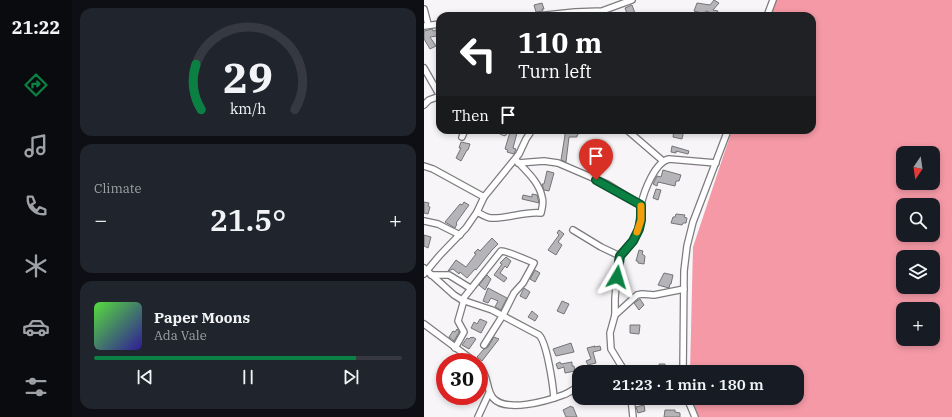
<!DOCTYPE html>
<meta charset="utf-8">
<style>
body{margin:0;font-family:"IBM Plex Serif",serif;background:#20242c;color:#f1f3f6;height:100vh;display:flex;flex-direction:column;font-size:15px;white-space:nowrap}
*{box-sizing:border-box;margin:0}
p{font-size:13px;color:#9ea1a6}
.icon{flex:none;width:22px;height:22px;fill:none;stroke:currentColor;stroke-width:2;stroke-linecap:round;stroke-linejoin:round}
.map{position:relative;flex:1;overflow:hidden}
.panel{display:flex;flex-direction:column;gap:8px;padding:8px;background:#0d0f14;width:352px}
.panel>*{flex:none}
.hud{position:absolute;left:12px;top:12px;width:380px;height:122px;border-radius:12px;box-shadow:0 2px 6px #0003;background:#202124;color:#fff;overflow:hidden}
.needle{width:26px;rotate:193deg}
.tools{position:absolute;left:472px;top:146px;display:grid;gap:8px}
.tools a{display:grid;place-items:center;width:44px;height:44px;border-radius:8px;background:#171b24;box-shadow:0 2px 6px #0003;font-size:20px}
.speed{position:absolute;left:12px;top:353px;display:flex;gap:8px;font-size:20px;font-weight:700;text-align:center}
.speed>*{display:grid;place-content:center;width:52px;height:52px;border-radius:50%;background:#171b24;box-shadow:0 2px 6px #0003;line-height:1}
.speed .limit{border:6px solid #d22;background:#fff;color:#111}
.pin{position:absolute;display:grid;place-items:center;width:34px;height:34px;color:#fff;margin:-41px -17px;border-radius:50% 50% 50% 0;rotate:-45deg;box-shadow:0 0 4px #0007}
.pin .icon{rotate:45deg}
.me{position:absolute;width:44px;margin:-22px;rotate:7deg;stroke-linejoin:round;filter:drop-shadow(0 0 3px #0008)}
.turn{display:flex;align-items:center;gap:14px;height:84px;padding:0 16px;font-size:18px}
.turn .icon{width:52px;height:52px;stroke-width:2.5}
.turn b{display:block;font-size:28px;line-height:34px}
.then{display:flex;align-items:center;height:38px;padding:0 16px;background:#0003;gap:8px;font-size:15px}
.big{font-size:30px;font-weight:600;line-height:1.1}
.panel .tile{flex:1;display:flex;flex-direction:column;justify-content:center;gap:6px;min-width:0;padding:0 14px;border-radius:12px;background:#20242c}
.panel .dial{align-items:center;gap:0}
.dial svg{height:104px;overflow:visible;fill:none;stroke:#363941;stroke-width:7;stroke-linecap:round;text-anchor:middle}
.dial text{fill:#f1f3f6;stroke:none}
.song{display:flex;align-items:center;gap:12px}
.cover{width:48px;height:48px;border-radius:6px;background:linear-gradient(135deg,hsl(110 70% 55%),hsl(250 70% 35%))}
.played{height:4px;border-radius:2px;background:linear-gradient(90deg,#0b8043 85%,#363941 85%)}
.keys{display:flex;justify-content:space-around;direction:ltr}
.heat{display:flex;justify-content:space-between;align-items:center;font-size:22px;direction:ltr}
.trip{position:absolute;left:148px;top:365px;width:232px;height:40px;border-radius:12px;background:#171b24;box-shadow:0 2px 6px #0003;font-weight:600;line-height:40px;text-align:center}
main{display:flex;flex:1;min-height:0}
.dock{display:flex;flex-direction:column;width:72px;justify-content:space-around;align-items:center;background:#090b0e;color:#9ea1a6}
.dock .icon{width:28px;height:28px}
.dock .current{color:#0b8043}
.dock b{font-size:18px;color:#f1f3f6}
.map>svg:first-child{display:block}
</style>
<main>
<nav class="dock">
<b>21:22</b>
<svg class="icon current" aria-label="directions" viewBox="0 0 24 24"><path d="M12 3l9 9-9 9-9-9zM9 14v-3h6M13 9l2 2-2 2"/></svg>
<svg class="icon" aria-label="music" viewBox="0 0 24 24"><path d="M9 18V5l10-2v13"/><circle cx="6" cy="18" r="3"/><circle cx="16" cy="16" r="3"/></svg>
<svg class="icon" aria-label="phone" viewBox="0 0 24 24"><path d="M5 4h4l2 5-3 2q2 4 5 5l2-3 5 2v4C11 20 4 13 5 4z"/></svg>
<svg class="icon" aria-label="climate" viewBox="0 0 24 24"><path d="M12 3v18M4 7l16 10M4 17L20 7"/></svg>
<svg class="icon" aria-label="car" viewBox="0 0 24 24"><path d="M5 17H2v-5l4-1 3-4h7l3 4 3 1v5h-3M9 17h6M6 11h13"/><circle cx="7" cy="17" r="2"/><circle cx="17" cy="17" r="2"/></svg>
<svg class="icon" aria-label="filters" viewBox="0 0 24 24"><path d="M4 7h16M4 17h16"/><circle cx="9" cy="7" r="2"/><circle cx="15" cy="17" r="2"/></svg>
</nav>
<section class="panel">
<div class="tile dial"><svg viewBox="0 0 100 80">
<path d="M14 69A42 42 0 1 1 86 69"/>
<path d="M14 69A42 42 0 0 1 10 34" stroke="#0b8043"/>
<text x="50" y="56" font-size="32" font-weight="700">29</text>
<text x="50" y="72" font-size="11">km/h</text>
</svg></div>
<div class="tile"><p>Climate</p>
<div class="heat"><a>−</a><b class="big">21.5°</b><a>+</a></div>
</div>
<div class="tile">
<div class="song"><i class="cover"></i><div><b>Paper Moons</b><p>Ada Vale</p></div></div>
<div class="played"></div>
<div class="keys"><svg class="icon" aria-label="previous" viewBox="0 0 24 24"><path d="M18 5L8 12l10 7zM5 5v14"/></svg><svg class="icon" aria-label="pause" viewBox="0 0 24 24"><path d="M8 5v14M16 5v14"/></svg><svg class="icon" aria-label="next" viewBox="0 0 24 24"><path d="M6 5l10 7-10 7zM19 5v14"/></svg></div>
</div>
</section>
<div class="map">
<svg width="528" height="417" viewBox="0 0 528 417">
<rect width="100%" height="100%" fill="#f7f5f8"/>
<path fill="#f599a6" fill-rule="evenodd" d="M352 0H528V417H275L267 398H373V372H266L269 247 308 130H388V16H347ZM479 153H509V183H479ZM479 205H509V235H479ZM479 257H509V287H479ZM479 309H509V339H479Z"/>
<g fill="#b5b5b9" stroke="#747477">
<path d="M290 0 295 3 289 10 294 11 292 15 282 11 281 14 270 11 273 3 286 5Z"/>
<path d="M118 3 120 9H118L119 11 112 12 110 5Z"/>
<path d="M208 5 212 16H204L201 8Z"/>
<path d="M8 29 9 31 12 30 13 36 6 37 12 46 6 49 0 39V31Z"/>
<path d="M140 130H154V135H153V137H145L142 162 137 160 141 135Z"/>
<path d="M250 130H260L258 139 249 137Z"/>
<path d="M86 132 93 133 89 148 92 149 90 154 83 152 84 150 81 149Z"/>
<path d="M37 142 46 144 44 150H43L37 161 32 158 37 148H35Z"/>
<path d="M248 146 265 151 264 154 252 151V153L247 152Z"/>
<path d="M239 170 257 175 255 181H252L251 186 234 182 233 186 229 184 233 176 237 177Z"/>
<path d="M123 171 130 173 125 191 120 190 118 184H120Z"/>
<path d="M232 189 237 190 234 200 229 198Z"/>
<path d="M108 194 113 195 115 203 98 199 99 195 108 197Z"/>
<path d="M0 202 5 203 4 206 6 207 4 214 0 213Z"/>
<path d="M40 202 45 205 32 223 33 224 31 228 21 222 36 204 38 205Z"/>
<path d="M252 214 261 215 260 217 263 218 262 223H259L258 225 247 223 249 217H251Z"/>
<path d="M135 230 140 234 134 242 138 245 132 255 124 250 135 235 133 233Z"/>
<path d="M0 235 7 237 4 248 0 246Z"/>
<path d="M68 238 74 244 68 250 52 270 51 269 43 278 36 272 35 274 29 269 24 271 32 260 42 267 52 254 50 253 54 249 56 251Z"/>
<path d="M215 250 219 251 218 254 221 256 220 264 214 263V261H212Z"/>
<path d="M82 257 87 261 83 268 81 266 76 273 83 278 80 282 70 275 78 264 76 263Z"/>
<path d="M111 270 116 273 111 282 106 279Z"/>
<path d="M240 273 249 275 247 284H246L245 288 234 285Z"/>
<path d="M63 275 67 279 61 290 55 285Z"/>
<path d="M64 288 83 298 77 310 71 307 74 301 67 298 64 303 59 301Z"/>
<path d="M100 288 106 292 102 299 96 296Z"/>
<path d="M216 299 220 305 215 310 210 303Z"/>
<path d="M138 301 145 304 140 314 133 311Z"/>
<path d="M108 311 114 316 111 321 104 317Z"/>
<path d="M56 319 63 322 57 333 47 328 50 322 53 324Z"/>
<path d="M206 325H216L215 334 206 333Z"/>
<path d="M33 329 35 332 30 341 25 337 29 331 31 332Z"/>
<path d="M47 337 48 338 49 337 52 339 45 349 38 345 43 338 45 339Z"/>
<path d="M70 337 75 339 58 361 53 357 60 349 64 347Z"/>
<path d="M147 343 150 352 132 356 129 349Z"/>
<path d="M171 346 170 347 176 346 177 350 169 352 172 363 164 365 162 361 167 359 163 348Z"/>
<path d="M136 362 137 364 148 362V366H150L151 371 141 373 140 367 134 369 132 364Z"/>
<path d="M235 364H241V366H245L246 372H236Z"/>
<path d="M220 405 221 411 214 413 212 407Z"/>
<path d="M147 406V407H149L153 417H142L139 410Z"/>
<path d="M241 410H251V412L256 413V417H240Z"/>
</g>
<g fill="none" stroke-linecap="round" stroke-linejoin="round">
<g stroke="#7d7b7e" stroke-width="8">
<g id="minor">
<path d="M0 9 4 24"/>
<path d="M113 16 151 12 178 11 208 0"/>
<path d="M343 16 349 0"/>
<path d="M0 26 16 24"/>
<path d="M0 68 16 96"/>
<path d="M0 105 5 100 16 96"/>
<path d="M76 130 80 132"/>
<path d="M203 130 239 161"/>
<path d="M38 137 41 130"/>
<path d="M94 163 120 161 134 163 183 184 217 205"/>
<path d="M0 166 9 169 60 197"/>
<path d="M53 212C57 214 63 218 67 218 84 219 100 211 117 213 118 208 120 202 118 197 115 182 103 172 93 161"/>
<path d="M0 221 14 224 36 235"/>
<path d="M149 230 177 247 196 256"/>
<path d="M0 268 30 295 38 300 68 310 115 335C123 343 129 385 130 398"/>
<path d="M0 274 16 255 42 228 53 212 60 197 95 154 102 139 106 133 105 130"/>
<path d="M7 275H25L46 288"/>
<path d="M38 300 77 251C83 251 103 260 110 263L99 283 90 293 79 315 60 345"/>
<path d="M191 315 213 295 218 294 230 295 260 289"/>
<path d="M0 324 51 362"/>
<path d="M31 348 40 332 34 321 40 300"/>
<path d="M55 365C65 376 62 390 69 398 82 413 123 401 139 395 145 393 150 389 155 386"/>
<path d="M186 372 198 367"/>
<path d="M201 372 187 349 186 333 191 315V299L194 261C197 250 208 245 212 235 216 225 216 216 217 205 220 191 231 162 245 159L292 163"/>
<path d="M259 372 260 271 263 246 269 222 304 130"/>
<path d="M207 398 209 417"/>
<path d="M263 398 271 417"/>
<path d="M54 417 65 393"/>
</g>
</g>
<use href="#minor" stroke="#fff" stroke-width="5.5"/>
</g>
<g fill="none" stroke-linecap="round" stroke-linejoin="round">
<g stroke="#07532c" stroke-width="10">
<path id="route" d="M172 180 217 205V220L215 229 209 241 196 256 193 277"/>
</g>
<use href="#route" stroke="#0b8043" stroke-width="7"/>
<path stroke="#f59e0b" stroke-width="7" d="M213 232 217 220V206"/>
</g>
</svg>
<div class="tools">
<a><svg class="needle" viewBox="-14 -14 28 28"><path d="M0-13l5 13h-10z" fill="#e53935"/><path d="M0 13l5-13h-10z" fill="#9ea1a6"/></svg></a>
<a><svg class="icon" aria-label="search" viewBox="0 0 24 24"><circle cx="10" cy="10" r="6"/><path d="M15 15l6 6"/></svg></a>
<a><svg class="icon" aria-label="layers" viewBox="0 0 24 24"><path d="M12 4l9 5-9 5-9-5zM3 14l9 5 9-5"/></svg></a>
<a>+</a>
</div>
<div class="speed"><div class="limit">30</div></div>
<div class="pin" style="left:172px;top:180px;background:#d93025"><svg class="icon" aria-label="arrive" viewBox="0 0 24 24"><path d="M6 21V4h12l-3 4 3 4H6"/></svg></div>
<svg class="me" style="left:193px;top:277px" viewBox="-20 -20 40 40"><path d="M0-17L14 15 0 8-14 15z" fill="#0b8043" stroke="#fff" stroke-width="4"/></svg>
<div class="trip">21:23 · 1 min · 180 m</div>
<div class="hud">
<div class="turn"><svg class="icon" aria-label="left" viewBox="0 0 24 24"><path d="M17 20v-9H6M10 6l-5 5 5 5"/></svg><div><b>110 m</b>Turn left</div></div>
<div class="then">Then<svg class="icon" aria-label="arrive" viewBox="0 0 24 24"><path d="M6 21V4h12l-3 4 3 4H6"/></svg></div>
</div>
</div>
</main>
